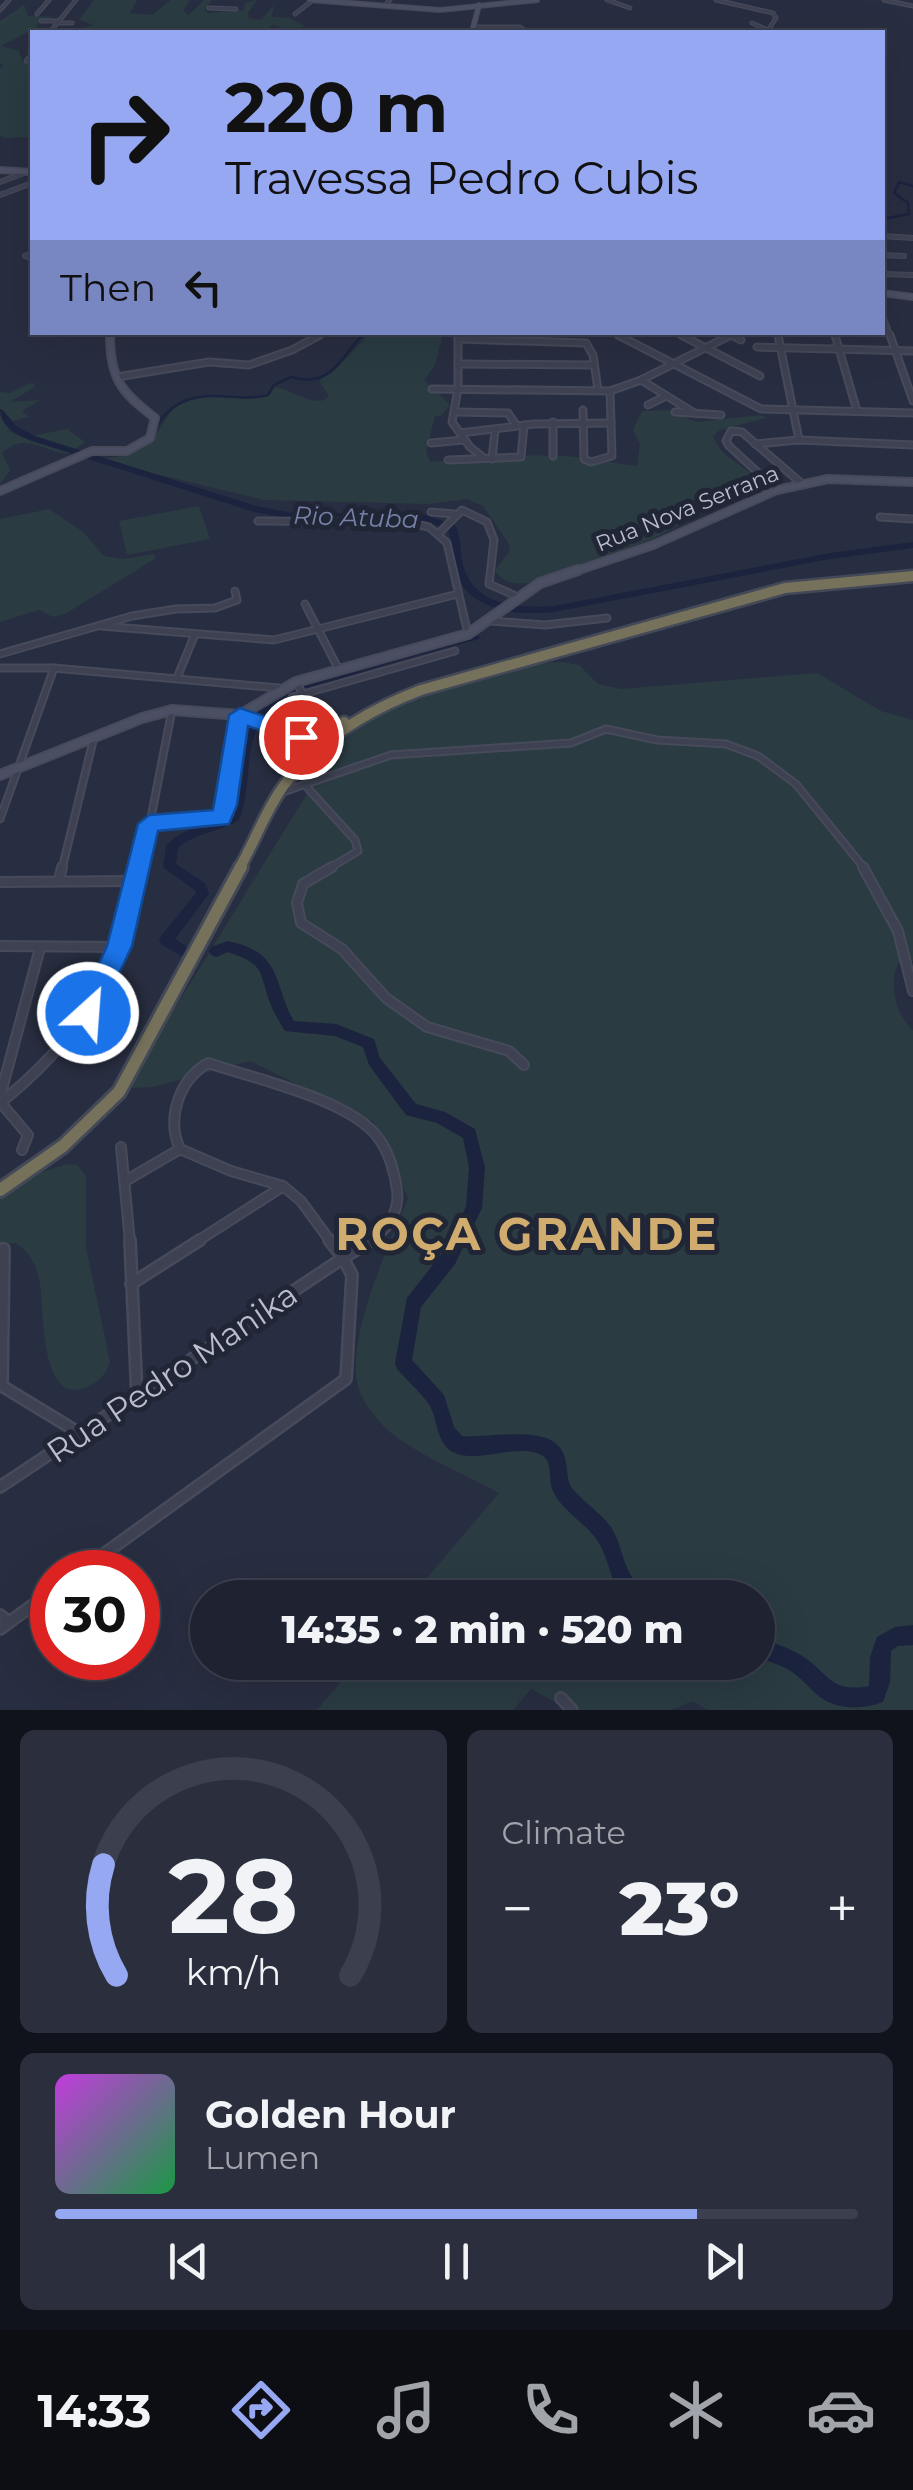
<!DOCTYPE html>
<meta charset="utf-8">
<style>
body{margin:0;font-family:Montserrat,sans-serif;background:#2b2f3d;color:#f1f3f6;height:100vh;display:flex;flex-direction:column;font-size:38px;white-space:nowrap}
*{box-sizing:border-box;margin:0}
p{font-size:32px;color:#a1a4ab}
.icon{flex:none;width:55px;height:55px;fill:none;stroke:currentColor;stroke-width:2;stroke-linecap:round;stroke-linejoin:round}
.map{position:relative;height:1710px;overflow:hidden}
.sheet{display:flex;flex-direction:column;gap:20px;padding:20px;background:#10131b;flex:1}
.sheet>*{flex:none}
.top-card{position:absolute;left:30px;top:30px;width:855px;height:305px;border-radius:0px;box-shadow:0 10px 40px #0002,0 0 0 2px #3c3f4d;background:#97a8f2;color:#111;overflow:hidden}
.speed{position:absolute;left:30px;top:1550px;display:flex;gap:20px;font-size:50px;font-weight:700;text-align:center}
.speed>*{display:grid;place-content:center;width:130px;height:130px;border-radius:50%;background:#1e2231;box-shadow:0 10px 40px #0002,0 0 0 2px #3c3f4d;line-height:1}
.speed .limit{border:15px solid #d22;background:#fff;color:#111}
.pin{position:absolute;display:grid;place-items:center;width:85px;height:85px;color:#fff;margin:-42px;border:5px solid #fff;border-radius:50%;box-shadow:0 2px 10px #0007}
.me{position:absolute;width:110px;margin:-55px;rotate:26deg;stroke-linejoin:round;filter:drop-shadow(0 0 8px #0008)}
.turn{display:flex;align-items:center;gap:35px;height:210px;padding:0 30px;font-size:45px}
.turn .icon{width:130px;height:130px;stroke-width:2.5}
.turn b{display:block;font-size:70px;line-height:85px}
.then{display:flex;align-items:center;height:95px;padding:0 30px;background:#0003;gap:20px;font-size:38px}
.big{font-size:75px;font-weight:800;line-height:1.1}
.sheet .tile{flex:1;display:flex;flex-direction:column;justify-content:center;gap:15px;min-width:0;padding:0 35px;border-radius:15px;background:#2b2f3d}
.sheet .dial{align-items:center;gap:0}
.dial svg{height:260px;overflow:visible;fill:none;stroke:#3c3f4d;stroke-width:7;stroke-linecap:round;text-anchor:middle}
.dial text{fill:#f1f3f6;stroke:none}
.song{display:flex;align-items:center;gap:30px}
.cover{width:120px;height:120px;border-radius:15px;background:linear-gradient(135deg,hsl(290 70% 55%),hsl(140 70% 35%))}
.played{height:10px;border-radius:5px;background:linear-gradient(90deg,#97a8f2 80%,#3c3f4d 80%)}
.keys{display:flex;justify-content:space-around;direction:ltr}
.heat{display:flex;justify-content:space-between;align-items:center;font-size:55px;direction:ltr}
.sheet .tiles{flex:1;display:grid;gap:20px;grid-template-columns:1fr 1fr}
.tile:last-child{grid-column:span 2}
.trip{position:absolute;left:190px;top:1580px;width:585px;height:100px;border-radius:50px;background:#1e2231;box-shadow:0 10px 40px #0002,0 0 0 2px #3c3f4d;font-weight:800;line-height:100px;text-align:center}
.tab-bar{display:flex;height:160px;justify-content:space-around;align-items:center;background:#0c0e14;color:#a1a4ab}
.tab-bar .icon{width:70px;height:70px}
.tab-bar .current{color:#97a8f2}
.tab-bar b{font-size:45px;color:#f1f3f6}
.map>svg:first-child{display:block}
</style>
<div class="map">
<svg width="913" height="1710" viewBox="0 0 913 1710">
<rect width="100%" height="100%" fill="#282e41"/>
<g fill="#2a3b42">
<path d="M94 0H137L130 13 152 15 171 0H190L183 11 189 15 204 0H212L205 10 208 13 244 10 245 3 257 0 248 13 249 18 261 20 275 4 271 17 289 18 305 26 290 30 273 25 262 32H72L93 25 79 20Z"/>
<path d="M24 5 28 16 57 17 39 20 36 28 1 46 19 51 23 62 32 63V137L4 138 0 135V69L4 65 0 63V21Z"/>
<path d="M369 333H443L435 365 424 380 450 405 441 416H435L426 451 430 462 511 455 568 456 637 466 640 444 633 430 642 411 668 410 697 422 761 415 766 418 720 430 713 436C721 461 755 468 764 490L717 504 653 539 531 582C517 586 502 583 495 570L510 551 509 544 483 506 467 499 428 504 264 500 98 460C116 457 136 455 149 442 164 428 168 405 191 398 216 390 240 405 268 395L272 387C292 388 304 404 325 400L329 396 320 383 321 376 330 374C337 368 366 338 369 333Z"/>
<path d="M31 383 35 384 33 388 10 402 40 400 22 411 29 417 7 422 9 431 23 438 67 429 85 442 68 454C43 452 26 431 2 453L10 470 0 484V392L10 393Z"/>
<path d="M199 506 210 539 127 555 119 521Z"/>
<path d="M49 509 83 532 104 556 123 559 153 554 156 558 65 614 53 617 39 610 0 622V519Z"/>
<path d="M560 662 579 665 598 684 621 689 817 673 881 711 913 720V961L898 963C889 985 895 1014 913 1030V1710H707L693 1701 671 1710H569L531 1689 513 1710H317L357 1663 758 1662V1598L411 1597 499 1493C464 1474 422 1457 391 1433 377 1420 361 1402 357 1382 348 1333 389 1245 408 1198L374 1122 250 1061 152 1087 132 1088 135 1073 337 745C385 701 495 666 560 662Z"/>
<path d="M66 1164 77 1165 86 1176V1247L110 1362C107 1370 104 1376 97 1381 35 1424 46 1298 38 1274 34 1261 27 1249 15 1243L0 1245V1194L39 1173Z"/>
</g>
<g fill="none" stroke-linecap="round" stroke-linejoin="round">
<g stroke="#1b233f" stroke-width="2.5">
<path d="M882 219 909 214 908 203 894 193 899 182 913 186"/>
<path d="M88 455C173 456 139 417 190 399 215 391 242 402 268 395L274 385 291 377C331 389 340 358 365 332"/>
</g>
<g fill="#1b233f" fill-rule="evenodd">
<path d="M0 409 3 410 16 426 35 436 256 506 298 514 417 512 455 525C463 540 459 556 465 571 479 607 522 608 554 606L830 553 913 542V548L830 559 554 612C517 616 466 611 454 568 450 555 452 542 448 529L416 518 298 520 254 512 29 440C15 433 0 426 0 409Z"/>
<path d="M475 634 480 637 479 639C435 652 274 688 257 728 245 757 251 791 239 820 219 833 196 832 178 848L176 864 205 883 209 894 175 939 186 946 188 950 186 954 181 956 161 944 159 940 161 936 196 893 195 890 165 869 163 866 166 846C183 826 208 827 230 814 237 786 234 740 251 717 280 680 426 647 475 634Z"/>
<path d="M228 941C236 943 245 945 252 949 281 963 278 996 294 1021L336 1024 374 1039 380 1058 416 1104 445 1112 475 1129 485 1167 482 1208 455 1264 421 1307 412 1360 444 1395 454 1427 462 1436C488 1439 544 1424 561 1449 569 1461 565 1475 571 1487 583 1502 600 1512 611 1527 620 1541 622 1558 629 1572 634 1583 643 1588 648 1598H624L619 1592C610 1577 608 1558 599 1543 587 1523 563 1513 553 1491 548 1481 553 1462 543 1456 519 1441 475 1466 451 1451 435 1440 438 1417 428 1403 419 1391 407 1380 397 1369L395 1363 407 1298 443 1252 466 1207 469 1167 463 1138 437 1123 406 1115 369 1065 363 1047 335 1036 285 1031C279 1021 273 1012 269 1000 259 969 263 964 228 952L216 957 211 955 209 951 211 947Z"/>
<path d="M913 1625V1645L898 1646 891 1651 890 1682 883 1702C862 1710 838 1710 820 1697 811 1690 804 1681 795 1674 784 1665 771 1663 758 1657V1637C771 1643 785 1646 797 1653 829 1670 827 1694 869 1686L870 1657 877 1637 895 1627Z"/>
</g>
<g stroke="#464a5a" stroke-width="5">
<g id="street-far4">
<path d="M607 0 630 8"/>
<path d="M716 0 773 13 776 18 767 32"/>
<path d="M884 0 913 6"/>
<path d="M387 3 390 0"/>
<path d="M209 8 236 9"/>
<path d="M0 10 9 0"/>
<path d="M37 14 49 0"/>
<path d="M295 14 313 0"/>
<path d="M41 21H58"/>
<path d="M58 23H72"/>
<path d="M752 23 768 30"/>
<path d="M473 27H520L527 32"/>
<path d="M50 32 76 0"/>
<path d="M26 61 32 54"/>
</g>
</g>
<g stroke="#464a5a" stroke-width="6">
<g id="street-far3">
<path d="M0 182 27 172"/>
<path d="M0 195 32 183"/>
<path d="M882 236 913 238"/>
<path d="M32 253 25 256 32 258"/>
<path d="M882 255 904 256"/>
<path d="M882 274 913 275"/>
<path d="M882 313 891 337"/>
<path d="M458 332V337"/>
<path d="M613 332 623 337"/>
<path d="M676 332 686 337"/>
<path d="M726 332 736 337"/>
<path d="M777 332 778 337"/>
<path d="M834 332 836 337"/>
<path d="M315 337 325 332"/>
<path d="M726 337 731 335"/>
</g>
</g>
<g stroke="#464a5a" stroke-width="9">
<g id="street-far2">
<path d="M458 335V389L452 422 470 447 484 458"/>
<path d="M618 335 761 409 913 413"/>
<path d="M681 335 760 376"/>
<path d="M731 335 741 340"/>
<path d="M778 335 799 440"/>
<path d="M835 335 857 411"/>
<path d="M890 335 913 401"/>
<path d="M458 339 586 343 593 355 598 390"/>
<path d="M757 347 913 351"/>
<path d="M458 364 593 365"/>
<path d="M117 377 209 362 249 365 292 350 320 335"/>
<path d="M641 380 696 414"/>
<path d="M432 389 610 391 641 380 731 335"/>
<path d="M648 405 666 396"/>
<path d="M583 410 584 459 591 462 612 456 610 391"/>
<path d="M455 412 508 413 516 425"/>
<path d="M675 412 721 415"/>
<path d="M553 422V456"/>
<path d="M460 433 534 424 611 423"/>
<path d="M431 443 464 440"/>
<path d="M755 444 799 440 913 445"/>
<path d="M492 459 495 430"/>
<path d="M448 460 521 457 524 425"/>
<path d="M777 490 729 446 726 441 731 431 742 432 801 483"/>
<path d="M431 512 454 514"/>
<path d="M880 517 913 519"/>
<path d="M258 521 405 522 429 527 447 543 468 634"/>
<path d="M439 533 462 510 487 522 494 540 489 584 516 596"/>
<path d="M305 604 339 670"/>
<path d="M491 621 545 625 607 618"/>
<path d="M101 626 274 640 458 594"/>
<path d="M0 654 132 616 176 609 215 608 237 600 235 591"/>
<path d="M0 668H54L279 688"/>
<path d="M177 678 195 634"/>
<path d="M303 694 455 651"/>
<path d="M292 697 303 694 296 682"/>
<path d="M305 785 355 840 358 851 328 869"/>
<path d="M283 792 391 755 571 743 606 729 657 740 726 744 758 756 796 784 865 869"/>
<path d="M0 819 54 668"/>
<path d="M149 824 221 818 240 715"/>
<path d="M62 869 94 737"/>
<path d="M141 869 172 710"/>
</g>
</g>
<g stroke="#464a5a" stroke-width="12">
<g id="street-far1">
<path d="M332 867 303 884 297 903 301 923 342 949 386 998 427 1027 509 1051 524 1065"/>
<path d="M863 867 898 931 913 991"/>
<path d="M59 881 62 867"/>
<path d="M0 882 136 881"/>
<path d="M0 946 120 947"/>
<path d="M0 1103C83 1037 119 971 141 867"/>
<path d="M121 1147 130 1242"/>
<path d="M180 1149 231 1171 283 1186 301 1201 331 1242"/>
<path d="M22 1150 28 1135 1 1103V1093L40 948"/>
<path d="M127 1180 180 1149C166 1118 179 1080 208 1063 252 1078 353 1100 379 1139 389 1152 395 1174 397 1190 400 1212 387 1231 368 1242"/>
<path d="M196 1242 282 1187"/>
</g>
</g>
<g stroke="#464a5a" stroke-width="14">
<g id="street">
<path d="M130 1240 137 1397"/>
<path d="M0 1249H4L2 1386 81 1434"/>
<path d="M131 1284 200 1240"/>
<path d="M0 1487 343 1258 329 1240"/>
<path d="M79 1572 346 1379 352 1275 343 1258 372 1240"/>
<path d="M0 1615 9 1622"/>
<path d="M0 1629 52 1591"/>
<path d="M561 1698 572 1710"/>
</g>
</g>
<g stroke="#464a5a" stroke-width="6">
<g id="secondary-far3">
<path d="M310 0 440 10 537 0"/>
<path d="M472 32 479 5"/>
</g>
</g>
<g stroke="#464a5a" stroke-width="8">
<g id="secondary-far2">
<path d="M0 170 32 172"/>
<path d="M882 293 913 297"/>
<path d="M110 332V337"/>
</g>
</g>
<g stroke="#464a5a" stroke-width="10">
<g id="secondary-far1">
<path d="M0 491 92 451H127L150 438 155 418C121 392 110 379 110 335"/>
<path d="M570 573 653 545 777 490 828 479 913 482"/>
</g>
</g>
<g stroke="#464a5a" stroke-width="12">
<g id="secondary">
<path d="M240 715 296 682 468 634 540 583 578 570"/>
<path d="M0 775 142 718 172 710 240 715 301 737 321 733"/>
</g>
</g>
<g stroke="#444958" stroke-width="15">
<g id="highway-far1">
<path d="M290 773 315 738 344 722"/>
<path d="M239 869C255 841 268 805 288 780 322 738 371 709 421 690L785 588 913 576"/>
</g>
</g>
<g stroke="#444958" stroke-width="18">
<path id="highway" d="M0 1190 63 1146 119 1092 241 867"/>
</g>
<use href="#street-far4" stroke="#3d4151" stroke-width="2.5"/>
<use href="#street-far3" stroke="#3d4151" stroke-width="4"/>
<use href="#street-far2" stroke="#3d4151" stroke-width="5"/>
<use href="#street-far1" stroke="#3d4151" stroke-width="8"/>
<use href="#street" stroke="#3d4151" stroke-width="9"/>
<use href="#secondary-far3" stroke="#4b4f64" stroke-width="4"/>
<use href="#secondary-far2" stroke="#4b4f64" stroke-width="5"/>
<use href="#secondary-far1" stroke="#4b4f64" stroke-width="6"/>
<use href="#secondary" stroke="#4b4f64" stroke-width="8"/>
<use href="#highway-far1" stroke="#76715a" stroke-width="10"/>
<use href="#highway" stroke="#76715a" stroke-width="12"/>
</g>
<path fill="#1a73e8" stroke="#114b97" stroke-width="2.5" d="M240 708 308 731 311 737 301 744 248 726 237 805 229 824 158 831 132 946 97 1020 88 1024 79 1020 76 1013 107 946 138 824 149 815 213 810 229 715Z"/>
<g text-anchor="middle" stroke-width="10" stroke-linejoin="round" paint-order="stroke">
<g font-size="22" fill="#babdcb" stroke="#212636">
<text transform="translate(687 508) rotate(-22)" y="8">Rua Nova Serrana</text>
</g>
<g font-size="25" font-style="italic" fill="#7581a7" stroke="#212636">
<text transform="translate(356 517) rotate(2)" y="9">Rio Atuba</text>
</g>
<g font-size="32" fill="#babdcb" stroke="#212636">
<text transform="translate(172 1373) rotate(-34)" y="11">Rua Pedro Manika</text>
</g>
<g font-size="45" font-weight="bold" letter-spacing="2.5" fill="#d0ad6f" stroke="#212636">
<text x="527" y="1250">ROÇA GRANDE</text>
</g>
</g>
</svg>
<div class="speed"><div class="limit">30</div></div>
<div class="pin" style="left:301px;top:737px;background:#d93025"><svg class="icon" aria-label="arrive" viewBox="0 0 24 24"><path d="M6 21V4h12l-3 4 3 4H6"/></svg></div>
<svg class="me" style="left:88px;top:1013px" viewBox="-20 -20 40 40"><circle r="17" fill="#1a73e8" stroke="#fff" stroke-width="3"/><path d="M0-11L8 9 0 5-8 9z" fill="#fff"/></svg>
<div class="trip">14:35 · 2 min · 520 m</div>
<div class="top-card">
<div class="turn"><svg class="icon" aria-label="right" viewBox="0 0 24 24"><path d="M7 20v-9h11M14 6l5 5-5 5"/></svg><div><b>220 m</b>Travessa Pedro Cubis</div></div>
<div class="then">Then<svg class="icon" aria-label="left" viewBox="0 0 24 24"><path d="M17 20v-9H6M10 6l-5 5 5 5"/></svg></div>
</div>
</div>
<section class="sheet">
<div class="tiles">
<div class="tile dial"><svg viewBox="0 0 100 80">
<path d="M14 69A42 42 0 1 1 86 69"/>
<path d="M14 69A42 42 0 0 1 10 35" stroke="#97a8f2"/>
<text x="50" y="56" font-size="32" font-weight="700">28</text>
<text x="50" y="72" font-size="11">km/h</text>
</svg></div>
<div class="tile"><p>Climate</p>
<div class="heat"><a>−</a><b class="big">23°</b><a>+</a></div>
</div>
<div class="tile">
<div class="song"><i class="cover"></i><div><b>Golden Hour</b><p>Lumen</p></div></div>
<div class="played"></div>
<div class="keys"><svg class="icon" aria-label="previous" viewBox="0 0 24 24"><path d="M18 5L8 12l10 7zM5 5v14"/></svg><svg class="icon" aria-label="pause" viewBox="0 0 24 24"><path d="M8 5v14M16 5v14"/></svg><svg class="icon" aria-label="next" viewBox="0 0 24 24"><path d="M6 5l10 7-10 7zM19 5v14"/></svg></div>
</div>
</div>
</section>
<nav class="tab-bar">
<b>14:33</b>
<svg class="icon current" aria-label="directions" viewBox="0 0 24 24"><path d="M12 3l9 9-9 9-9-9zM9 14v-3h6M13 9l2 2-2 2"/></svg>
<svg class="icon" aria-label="music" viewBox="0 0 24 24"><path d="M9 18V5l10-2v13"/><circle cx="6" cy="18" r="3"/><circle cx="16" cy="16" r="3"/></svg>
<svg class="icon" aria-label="phone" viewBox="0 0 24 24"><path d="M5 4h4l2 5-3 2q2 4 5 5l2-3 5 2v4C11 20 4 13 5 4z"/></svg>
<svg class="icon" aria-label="climate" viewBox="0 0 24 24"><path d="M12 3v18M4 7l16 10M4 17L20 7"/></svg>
<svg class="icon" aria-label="car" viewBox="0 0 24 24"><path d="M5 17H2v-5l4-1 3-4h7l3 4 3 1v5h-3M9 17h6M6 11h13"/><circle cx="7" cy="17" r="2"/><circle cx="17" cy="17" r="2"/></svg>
</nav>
